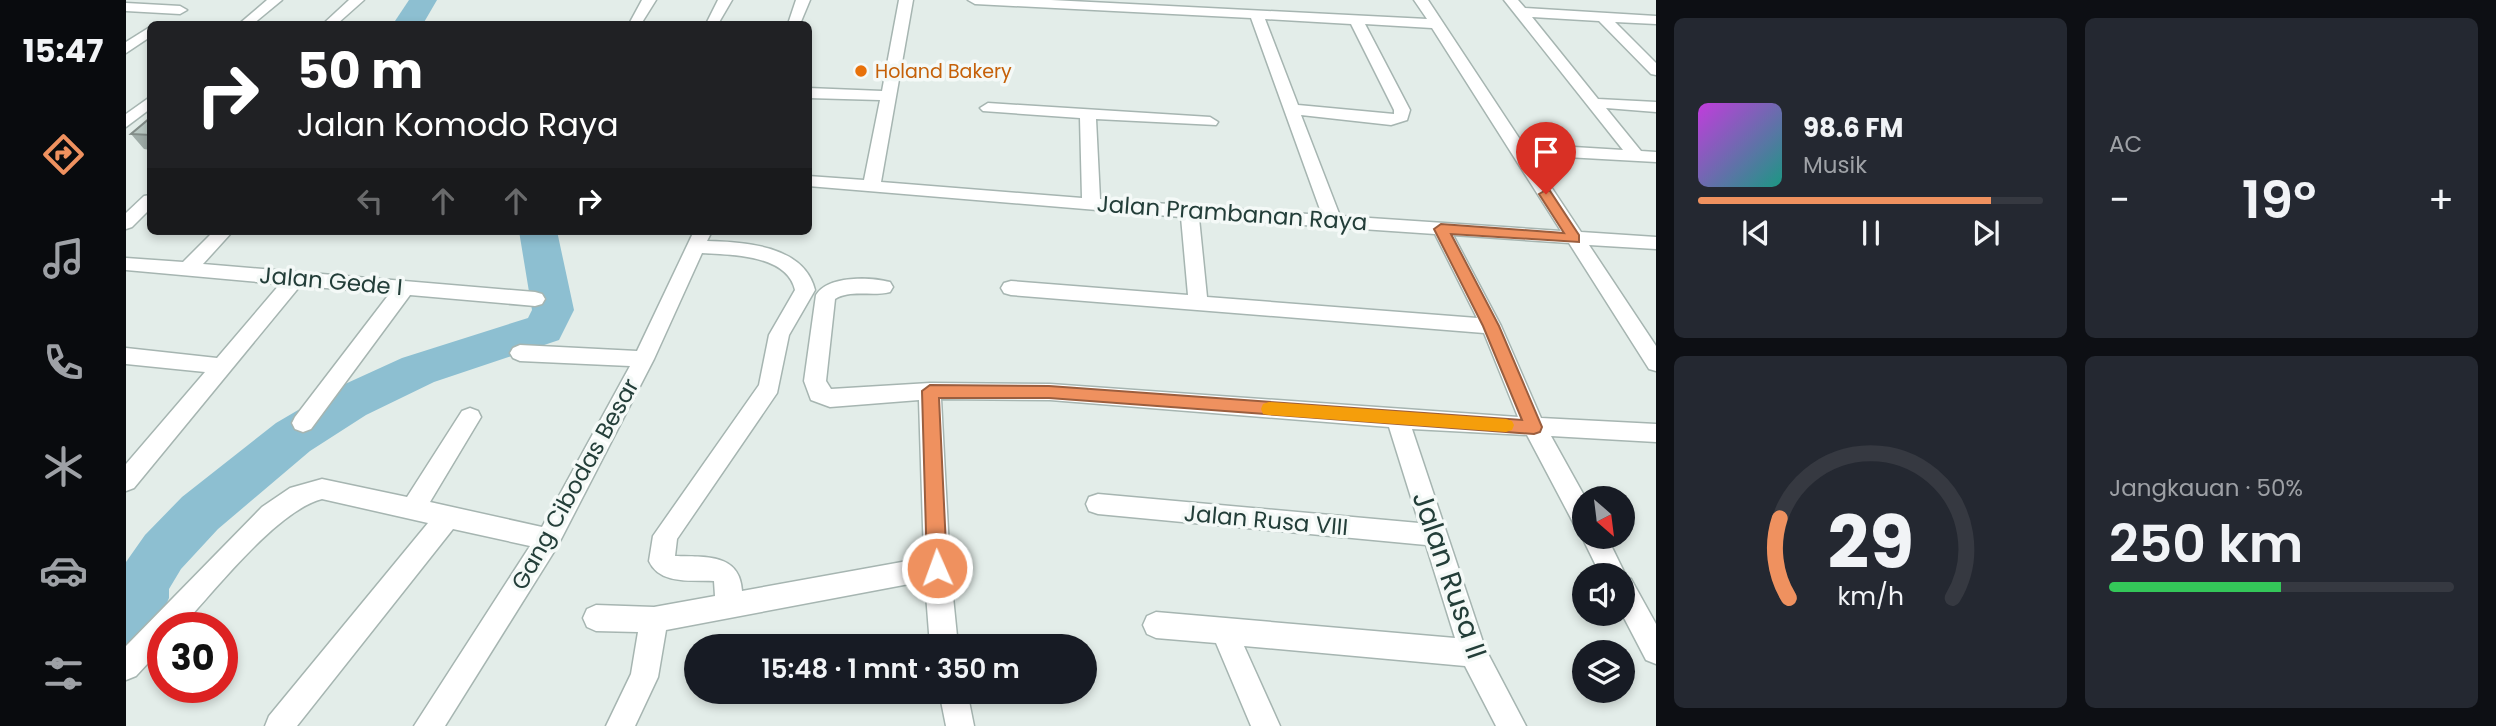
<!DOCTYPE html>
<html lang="id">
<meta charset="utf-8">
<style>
body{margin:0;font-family:Poppins,sans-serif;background:#242831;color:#f1f3f6;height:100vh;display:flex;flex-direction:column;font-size:26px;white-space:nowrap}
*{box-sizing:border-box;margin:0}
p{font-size:23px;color:#9ea1a6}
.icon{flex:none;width:38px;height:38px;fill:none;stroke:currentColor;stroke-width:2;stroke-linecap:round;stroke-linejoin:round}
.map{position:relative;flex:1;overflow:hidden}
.sheet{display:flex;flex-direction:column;gap:18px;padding:18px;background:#0d0f14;width:840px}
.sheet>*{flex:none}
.banner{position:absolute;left:21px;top:21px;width:665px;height:214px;border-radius:10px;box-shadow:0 4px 10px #0003;background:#202124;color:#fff;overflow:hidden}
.needle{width:46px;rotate:152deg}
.controls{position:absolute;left:1446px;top:486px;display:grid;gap:14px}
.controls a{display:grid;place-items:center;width:63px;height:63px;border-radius:50%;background:#171b24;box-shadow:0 4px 10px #0003;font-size:35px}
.speed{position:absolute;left:21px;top:612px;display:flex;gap:14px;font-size:35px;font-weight:700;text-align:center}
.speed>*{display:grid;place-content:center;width:91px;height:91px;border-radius:50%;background:#171b24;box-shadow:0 4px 10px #0003;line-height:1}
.speed .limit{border:10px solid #d22;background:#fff;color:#111}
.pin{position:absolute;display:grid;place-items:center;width:60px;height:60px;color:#fff;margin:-72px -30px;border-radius:50% 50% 50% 0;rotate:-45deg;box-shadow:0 0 7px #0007}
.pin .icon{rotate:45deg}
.me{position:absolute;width:77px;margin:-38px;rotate:358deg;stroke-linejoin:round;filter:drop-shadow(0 0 5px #0008)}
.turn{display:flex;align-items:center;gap:24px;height:147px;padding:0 35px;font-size:32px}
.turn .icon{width:91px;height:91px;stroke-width:2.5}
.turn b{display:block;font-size:49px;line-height:60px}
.lanes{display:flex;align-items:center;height:66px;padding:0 35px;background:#0003;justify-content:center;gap:35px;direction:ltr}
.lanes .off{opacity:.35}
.big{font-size:52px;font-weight:600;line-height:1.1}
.sheet .card{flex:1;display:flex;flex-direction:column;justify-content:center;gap:10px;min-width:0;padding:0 24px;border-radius:10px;background:#242831}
.sheet .dial{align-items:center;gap:0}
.dial svg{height:182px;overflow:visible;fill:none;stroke:#363941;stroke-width:7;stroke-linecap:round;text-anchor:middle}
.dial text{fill:#f1f3f6;stroke:none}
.song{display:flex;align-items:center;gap:21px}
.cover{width:84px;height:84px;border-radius:10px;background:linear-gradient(135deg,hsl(290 70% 55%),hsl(170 70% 35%))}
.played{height:7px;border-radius:4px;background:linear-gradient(90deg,#ef915f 85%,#363941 85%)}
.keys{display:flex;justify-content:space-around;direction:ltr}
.heat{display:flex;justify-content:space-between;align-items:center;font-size:38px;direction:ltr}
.charge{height:10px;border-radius:5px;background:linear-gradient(90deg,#34c759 50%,#363941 0)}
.sheet .tiles{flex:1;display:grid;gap:18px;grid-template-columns:repeat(2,1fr)}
.trip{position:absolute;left:558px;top:634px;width:413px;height:70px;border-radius:35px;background:#171b24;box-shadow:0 4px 10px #0003;font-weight:600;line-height:70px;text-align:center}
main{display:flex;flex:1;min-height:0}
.dock{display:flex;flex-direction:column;width:126px;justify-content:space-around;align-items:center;background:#090b0e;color:#9ea1a6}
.dock .icon{width:49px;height:49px}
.dock .current{color:#ef915f}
.dock b{font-size:32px;color:#f1f3f6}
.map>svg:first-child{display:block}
</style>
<main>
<nav class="dock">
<b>15:47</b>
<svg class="icon current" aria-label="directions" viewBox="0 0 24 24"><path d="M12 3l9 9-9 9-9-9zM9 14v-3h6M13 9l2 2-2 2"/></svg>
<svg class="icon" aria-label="music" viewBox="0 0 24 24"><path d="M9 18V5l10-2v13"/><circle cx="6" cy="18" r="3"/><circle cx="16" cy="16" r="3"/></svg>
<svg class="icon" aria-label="phone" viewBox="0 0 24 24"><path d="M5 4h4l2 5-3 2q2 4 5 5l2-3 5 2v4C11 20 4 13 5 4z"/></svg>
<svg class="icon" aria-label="climate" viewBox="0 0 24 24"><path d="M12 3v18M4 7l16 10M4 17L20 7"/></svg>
<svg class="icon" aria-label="car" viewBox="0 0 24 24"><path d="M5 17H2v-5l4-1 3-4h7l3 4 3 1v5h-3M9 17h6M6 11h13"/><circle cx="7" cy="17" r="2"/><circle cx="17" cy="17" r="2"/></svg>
<svg class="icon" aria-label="filters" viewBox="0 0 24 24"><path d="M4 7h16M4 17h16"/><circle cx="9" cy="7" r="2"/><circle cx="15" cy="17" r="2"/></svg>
</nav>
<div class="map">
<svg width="1530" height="726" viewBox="0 0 1530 726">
<rect width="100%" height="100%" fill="#e3ede9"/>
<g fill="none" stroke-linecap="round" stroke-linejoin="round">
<g fill="#8dbfd1" fill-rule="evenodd">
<path d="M283 0H311L297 24H267Z"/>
<path d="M393 231H431L448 310 433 340 308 382 240 415 184 451 92 529 55 569 43 589V598L20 649 0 657V562L19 535 56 497 150 423 208 389 276 358 402 318 406 310Z"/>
</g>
<g stroke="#a6b5b1" stroke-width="3">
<g id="minor">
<path d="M141 0H156L127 24H113Z"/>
<path d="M223 0H238L211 24H197Z"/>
<path d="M516 0H530L515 24H503Z"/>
<path d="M592 0H606L592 24H580Z"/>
<path d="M670 0H684L674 24H662Z"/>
<path d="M773 0H787L755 182 956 198 954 118 857 111 854 108 862 103 1084 117 1092 122 1090 125 970 119 974 199 1196 215 1125 18 849 4 842 0H925L1301 19 1288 0H1302L1397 144 1497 150 1378 0H1392L1399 8 1530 16V24L1489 22 1530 63V75L1525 74 1473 21 1406 17 1472 99 1530 102V112L1480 108 1515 151 1530 152V162L1404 155 1455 232 1530 237V249L1463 245 1530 346V371L1523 369 1443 243 1327 235 1375 326 1415 418 1530 424V442L1425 436 1460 499H1458V529L1449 526 1401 435 1286 429 1359 648 1400 726H1370L1339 666 1118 646 1154 726H1125L1090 643 1030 638 1021 634 1017 625 1021 616 1030 612 1329 638 1300 545 972 514 963 511 960 504 963 497 972 494 1293 523 1263 427 924 400 815 399 824 567 832 646H804L799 581 540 630 532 677 509 726H480L505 674 512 632 470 631 461 627 457 618 461 609 470 605 528 607 589 596 588 581C565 580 534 585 523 561L527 536 633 385 643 335 669 290C661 254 604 255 576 253L528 359 431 547 319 726H288L404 546 327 529 171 726H139L143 716 302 523 196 499C150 511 88 592 54 628H37V647L10 676 0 680V646L136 507 164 488 196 479 281 497 336 411 344 408 352 411 355 417 304 502 416 527 504 366 394 361 387 358 384 353 387 348 394 345 511 351 568 231H586L581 241C618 242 678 245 689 290L663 335 651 393 551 539 549 556C579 557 614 553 616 591L798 558 793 400 704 407 685 400 678 381 690 295C702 275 744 277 764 282L767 287 764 292C746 297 726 289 709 299L700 381 705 389 804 383 924 384 1392 417 1358 333 885 295 878 293 875 288 878 283 885 281 1062 295 1055 217 682 186V176L738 180 754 100 682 98V88L756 91ZM1139 19 1225 24 1268 110V114L1172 105ZM1239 24 1306 28 1435 231 1214 216 1175 115 1265 125 1281 120 1284 110ZM1073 218 1309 234 1351 318 1081 297Z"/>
<path d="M0 3 54 6 61 10 54 14 0 11Z"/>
<path d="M24 27V37L0 53V42Z"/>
<path d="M24 97V109L0 127V114Z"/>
<path d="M24 195V209L6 227 0 229V213L18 196Z"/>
<path d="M88 231H107L77 264 409 292 416 294 419 299 416 304 409 306 284 295 185 429 177 432 169 429 166 423 169 417 264 293 174 286 8 488 0 491V464L79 372 0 364V348L91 358 154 284 0 270V258L57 262Z"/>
<path d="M1458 532V537H1481L1501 578 1505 579 1530 624V664L1520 660 1496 614V576H1475L1456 537Z"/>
<path d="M813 691H841L848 726H820Z"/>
</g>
</g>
<use href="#minor" fill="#fff" fill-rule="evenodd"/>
</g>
<path fill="#9faca8" d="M24 118V150L18 149 5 134Z"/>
<path fill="#b9c8c3" stroke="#828c88" stroke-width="2" d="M24 118V135L5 134Z"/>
<path fill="#ef915f" stroke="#9b5e3e" stroke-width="2" d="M1420 190 1424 191 1453 235V242L1325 234 1373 326 1416 427 1414 432 1408 434 923 398H813L821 568 818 574 811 576 804 574 801 568 796 391 804 385 923 386 1396 420 1357 326 1308 229 1315 224 1438 233 1413 194Z"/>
<path fill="#f59e0b" d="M1143 402 1380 419 1386 421 1388 425 1386 430 1380 432 1143 415 1137 414 1135 409 1137 404Z"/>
<circle fill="#e8710a" stroke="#f4f9f7" stroke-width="2.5" cx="735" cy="71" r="7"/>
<g text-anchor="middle" stroke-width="7" stroke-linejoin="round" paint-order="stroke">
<g font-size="19" fill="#c56008" stroke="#f4f9f7" text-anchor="start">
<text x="749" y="78">Holand Bakery</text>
</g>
<g font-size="23" fill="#233e39" stroke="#f4f9f7">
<text transform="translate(1106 213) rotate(4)" y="8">Jalan Prambanan Raya</text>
<text transform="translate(205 281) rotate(5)" y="8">Jalan Gede I</text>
<text transform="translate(449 484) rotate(-61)" y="8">Gang Cibodas Besar</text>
<text transform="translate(1140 520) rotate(5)" y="8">Jalan Rusa VIII</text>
</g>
<g font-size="28" fill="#233e39" stroke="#f4f9f7">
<text transform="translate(1324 575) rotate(71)" y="10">Jalan Rusa II</text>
</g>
</g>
</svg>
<div class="controls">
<a><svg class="needle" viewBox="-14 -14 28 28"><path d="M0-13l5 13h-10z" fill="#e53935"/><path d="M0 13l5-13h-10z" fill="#9ea1a6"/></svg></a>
<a><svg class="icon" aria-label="sound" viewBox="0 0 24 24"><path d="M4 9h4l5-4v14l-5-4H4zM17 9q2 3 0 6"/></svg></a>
<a><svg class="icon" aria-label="layers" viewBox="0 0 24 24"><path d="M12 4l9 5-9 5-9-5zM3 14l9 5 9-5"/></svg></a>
</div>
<div class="speed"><div class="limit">30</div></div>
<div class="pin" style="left:1420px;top:194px;background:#d93025"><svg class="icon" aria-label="arrive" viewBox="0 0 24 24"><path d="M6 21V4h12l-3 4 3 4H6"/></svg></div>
<svg class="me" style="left:811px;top:568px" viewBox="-20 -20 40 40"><circle r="17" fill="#ef915f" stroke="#fff" stroke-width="3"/><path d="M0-11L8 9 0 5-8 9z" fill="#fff"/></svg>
<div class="trip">15:48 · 1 mnt · 350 m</div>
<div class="banner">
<div class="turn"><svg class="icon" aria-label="right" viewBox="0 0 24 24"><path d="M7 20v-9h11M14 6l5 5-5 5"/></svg><div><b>50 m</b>Jalan Komodo Raya</div></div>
<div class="lanes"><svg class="icon off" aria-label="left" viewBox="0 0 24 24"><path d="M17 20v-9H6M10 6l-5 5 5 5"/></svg><svg class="icon off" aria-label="ahead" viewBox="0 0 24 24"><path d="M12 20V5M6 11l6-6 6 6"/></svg><svg class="icon off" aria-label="ahead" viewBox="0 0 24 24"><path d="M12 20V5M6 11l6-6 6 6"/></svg><svg class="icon" aria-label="right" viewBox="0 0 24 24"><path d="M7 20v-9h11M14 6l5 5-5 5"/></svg></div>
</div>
</div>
<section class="sheet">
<div class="tiles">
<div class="card">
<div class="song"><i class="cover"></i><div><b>98.6 FM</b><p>Musik</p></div></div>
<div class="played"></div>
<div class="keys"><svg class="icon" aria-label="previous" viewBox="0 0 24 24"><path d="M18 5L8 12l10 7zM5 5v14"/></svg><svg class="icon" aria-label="pause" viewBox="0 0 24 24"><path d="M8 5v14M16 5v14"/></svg><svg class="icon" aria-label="next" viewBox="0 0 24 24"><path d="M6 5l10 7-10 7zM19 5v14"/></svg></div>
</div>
<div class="card"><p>AC</p>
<div class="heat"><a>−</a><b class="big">19°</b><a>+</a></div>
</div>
<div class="card dial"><svg viewBox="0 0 100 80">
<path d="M14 69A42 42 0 1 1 86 69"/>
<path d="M14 69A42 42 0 0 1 10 34" stroke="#ef915f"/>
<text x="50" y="56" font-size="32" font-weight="700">29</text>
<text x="50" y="72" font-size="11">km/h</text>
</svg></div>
<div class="card"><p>Jangkauan · 50%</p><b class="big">250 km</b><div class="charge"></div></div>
</div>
</section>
</main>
